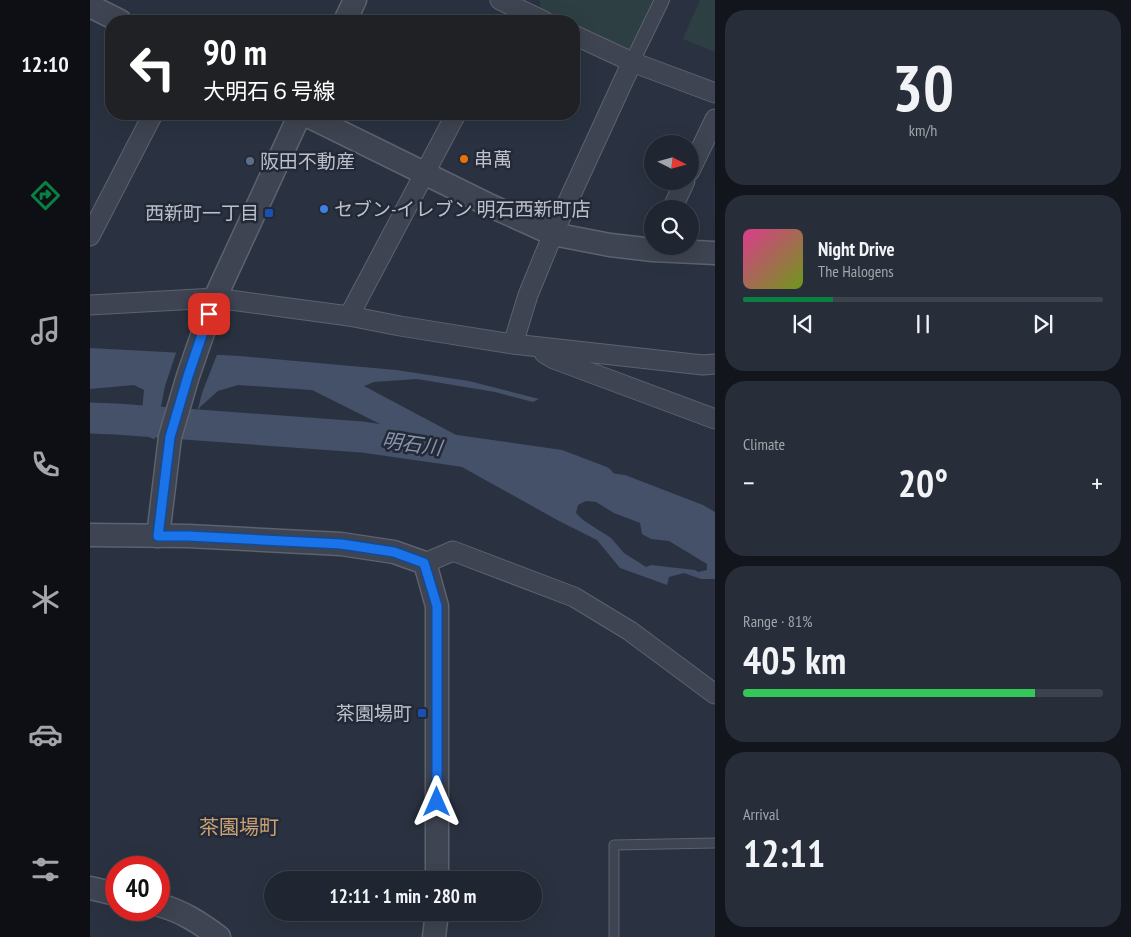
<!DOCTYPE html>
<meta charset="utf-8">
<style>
body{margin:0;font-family:"PT Sans Narrow","Noto Sans JP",sans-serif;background:#282e39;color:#f1f3f6;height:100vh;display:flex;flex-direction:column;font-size:19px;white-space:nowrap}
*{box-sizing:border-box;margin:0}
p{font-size:16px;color:#a2a5ab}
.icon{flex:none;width:28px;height:28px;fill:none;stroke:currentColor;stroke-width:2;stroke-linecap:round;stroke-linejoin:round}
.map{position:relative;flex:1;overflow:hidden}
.sheet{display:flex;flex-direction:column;gap:10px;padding:10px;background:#12151b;width:416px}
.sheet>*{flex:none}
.top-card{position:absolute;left:15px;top:15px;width:475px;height:105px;border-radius:20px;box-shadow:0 5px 20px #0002,0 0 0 1px #3d434d;background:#202124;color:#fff;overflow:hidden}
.needle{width:32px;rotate:96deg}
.buttons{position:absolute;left:554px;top:135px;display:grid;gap:10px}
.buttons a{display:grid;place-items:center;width:55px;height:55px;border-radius:50%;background:#202631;box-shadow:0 5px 20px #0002,0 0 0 1px #3d434d;font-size:25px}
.speed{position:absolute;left:15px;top:856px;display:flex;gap:10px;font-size:25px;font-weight:700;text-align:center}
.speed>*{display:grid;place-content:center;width:65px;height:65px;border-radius:50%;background:#202631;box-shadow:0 5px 20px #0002,0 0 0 1px #3d434d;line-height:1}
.speed .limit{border:8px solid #d22;background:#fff;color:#111}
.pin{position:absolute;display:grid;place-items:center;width:42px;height:42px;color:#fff;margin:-21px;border-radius:10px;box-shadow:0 2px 8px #0006}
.me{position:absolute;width:55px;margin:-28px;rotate:0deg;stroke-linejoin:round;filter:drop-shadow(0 0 4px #0008)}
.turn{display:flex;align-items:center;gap:18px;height:105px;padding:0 15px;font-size:22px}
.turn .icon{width:65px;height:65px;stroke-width:2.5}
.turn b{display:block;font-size:35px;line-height:42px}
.big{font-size:38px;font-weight:700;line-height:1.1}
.sheet .tile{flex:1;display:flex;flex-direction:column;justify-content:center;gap:8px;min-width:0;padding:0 18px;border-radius:20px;background:#282e39}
.sheet .dial{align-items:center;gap:0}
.dial b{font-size:65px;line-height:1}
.song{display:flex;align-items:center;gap:15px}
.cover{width:60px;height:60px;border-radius:8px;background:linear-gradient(135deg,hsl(330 70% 55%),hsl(80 70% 35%))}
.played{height:5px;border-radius:2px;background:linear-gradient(90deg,#0b8043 25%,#3d434d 25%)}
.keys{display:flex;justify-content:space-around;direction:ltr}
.heat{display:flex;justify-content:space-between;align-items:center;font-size:28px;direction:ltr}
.charge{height:8px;border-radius:4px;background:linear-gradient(90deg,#34c759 81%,#3d434d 0)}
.trip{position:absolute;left:174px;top:871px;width:278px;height:50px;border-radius:25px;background:#202631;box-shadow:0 5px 20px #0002,0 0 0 1px #3d434d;font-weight:700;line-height:50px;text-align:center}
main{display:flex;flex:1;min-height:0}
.menu{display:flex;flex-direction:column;width:90px;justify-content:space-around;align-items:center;background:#0d0f14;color:#a2a5ab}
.menu .icon{width:35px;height:35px}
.menu .active{color:#0b8043}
.menu b{font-size:22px;color:#f1f3f6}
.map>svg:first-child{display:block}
</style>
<main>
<nav class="menu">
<b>12:10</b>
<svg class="icon active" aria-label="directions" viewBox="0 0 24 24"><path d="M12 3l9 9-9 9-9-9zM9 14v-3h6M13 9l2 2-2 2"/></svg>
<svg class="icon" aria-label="music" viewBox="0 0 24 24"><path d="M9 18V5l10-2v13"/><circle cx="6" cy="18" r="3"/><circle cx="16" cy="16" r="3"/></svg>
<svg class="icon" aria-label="phone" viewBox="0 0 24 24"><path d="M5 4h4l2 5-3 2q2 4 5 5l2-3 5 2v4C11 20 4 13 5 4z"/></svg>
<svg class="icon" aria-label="climate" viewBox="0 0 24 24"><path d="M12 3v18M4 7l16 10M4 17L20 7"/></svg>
<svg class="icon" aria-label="car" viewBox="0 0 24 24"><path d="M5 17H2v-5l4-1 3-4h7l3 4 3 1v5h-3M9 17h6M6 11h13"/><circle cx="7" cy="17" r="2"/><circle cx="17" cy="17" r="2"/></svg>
<svg class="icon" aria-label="filters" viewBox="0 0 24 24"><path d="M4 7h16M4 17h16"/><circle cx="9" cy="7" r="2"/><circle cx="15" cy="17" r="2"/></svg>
</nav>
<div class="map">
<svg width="625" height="937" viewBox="0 0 625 937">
<rect width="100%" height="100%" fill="#2a3241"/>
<g fill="#2d3f43">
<path d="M450 0H565L540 53 484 26V21H473L450 10Z"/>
<path d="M610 0H625V52L593 39Z"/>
</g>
<path fill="#445169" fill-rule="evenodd" d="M0 348 150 356 306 370 379 381 449 399 443 402 405 392 327 379 284 382 274 386 368 436 405 462 420 459 535 475 613 505 625 512V579H611L594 573 579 577 577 585 530 568 507 540 469 521 336 447 222 390 148 385 128 391 110 407 94 432 77 445 50 433 54 390 44 385 0 389ZM496 501 506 502 524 513 550 523 552 534 561 539 579 541 617 564V570L608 572 605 570 561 565 556 567 534 553 521 538 493 520 486 513 488 505Z"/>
<path fill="#2a3241" d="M87 350 128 352 112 393 106 417 88 443 76 447 64 442 75 386Z"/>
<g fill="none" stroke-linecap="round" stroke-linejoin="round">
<path stroke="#445169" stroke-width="31" d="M0 418 26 419 272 437 468 465 510 481"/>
<g stroke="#5c626e" stroke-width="11">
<path id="service" d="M524 937V845L625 843"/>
</g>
<g stroke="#5c626e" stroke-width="16">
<path id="pedestrian" d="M542 62 572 0"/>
</g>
<g stroke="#5c626e" stroke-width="21">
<g id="minor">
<path d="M410 0 454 21"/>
<path d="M484 35 542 62 625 93"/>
<path d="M600 171 625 119"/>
<path d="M582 209 595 181"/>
<path d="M0 236 63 114"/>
<path d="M0 305 125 298 259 316 310 326 423 344 613 365 625 364"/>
<path d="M259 316 366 114"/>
<path d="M423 344 438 295 463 234 542 62"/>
<path d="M454 353 464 359 625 419"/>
<path d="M335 563 363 551 484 597 540 631 625 694"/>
</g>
</g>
<g stroke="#5c626e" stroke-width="25">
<g id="tertiary">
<path d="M0 6 30 21"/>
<path d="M255 21 265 0"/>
<path d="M214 114 401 206 463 234 520 245 563 250 625 253"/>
<path d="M0 535 98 536 251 544 304 552 335 563 347 606V880"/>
<path d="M68 536 80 437 98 376 125 298 210 114"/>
<path d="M0 888 26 894"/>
<path d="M69 905C92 911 110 923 129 937"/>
<path d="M344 937 347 912"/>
</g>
</g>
<use href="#service" stroke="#3e4451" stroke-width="9"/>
<use href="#pedestrian" stroke="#3e4451" stroke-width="14"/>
<use href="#minor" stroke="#3e4451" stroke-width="19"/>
<use href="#tertiary" stroke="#3e4451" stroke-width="22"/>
</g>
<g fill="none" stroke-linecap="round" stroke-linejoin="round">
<g stroke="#114b97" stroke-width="12">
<path id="route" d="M119 314 98 376 80 437 68 536H98L251 544 304 552 334 563 347 606V802"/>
</g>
<use href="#route" stroke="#1a73e8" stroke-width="9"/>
</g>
<circle fill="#e8710a" stroke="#232936" stroke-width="2" cx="374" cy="159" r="5"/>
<circle fill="#5c6f8a" stroke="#232936" stroke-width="2" cx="160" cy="161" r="5"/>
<circle fill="#3f7fe0" stroke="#232936" stroke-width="2" cx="234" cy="209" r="5"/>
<g fill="#1a4fb4" stroke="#232936" stroke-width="2">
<rect x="174" y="208" width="10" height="10" rx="2.5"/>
<rect x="327" y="708" width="10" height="10" rx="2.5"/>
</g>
<g text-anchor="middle" stroke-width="5" stroke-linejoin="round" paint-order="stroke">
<g font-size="19" fill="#bbc0cb" stroke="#232936" text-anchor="start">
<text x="384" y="166">串萬</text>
<text x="170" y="168">阪田不動産</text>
<text x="244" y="216">セブン-イレブン 明石西新町店</text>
<text x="169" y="220" text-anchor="end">西新町一丁目</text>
<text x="322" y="720" text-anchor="end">茶園場町</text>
</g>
<g font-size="20" font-style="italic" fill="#8694ae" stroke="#232936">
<text transform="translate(322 444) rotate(8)" y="7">明石川</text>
</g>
<g font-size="20" fill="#cba176" stroke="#232936">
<text x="149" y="834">茶園場町</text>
</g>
</g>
</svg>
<div class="buttons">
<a><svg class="needle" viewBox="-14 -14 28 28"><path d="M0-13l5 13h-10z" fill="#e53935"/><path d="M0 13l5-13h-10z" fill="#a2a5ab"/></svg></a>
<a><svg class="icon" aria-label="search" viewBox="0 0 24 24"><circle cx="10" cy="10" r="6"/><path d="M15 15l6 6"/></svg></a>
</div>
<div class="speed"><div class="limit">40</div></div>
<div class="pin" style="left:119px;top:314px;background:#d93025"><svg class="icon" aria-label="arrive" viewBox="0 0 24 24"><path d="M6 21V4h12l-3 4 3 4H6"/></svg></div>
<svg class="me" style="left:347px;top:802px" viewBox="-20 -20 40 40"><path d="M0-17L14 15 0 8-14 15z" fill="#1a73e8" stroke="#fff" stroke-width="4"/></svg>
<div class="trip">12:11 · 1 min · 280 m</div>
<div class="top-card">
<div class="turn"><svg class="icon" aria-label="left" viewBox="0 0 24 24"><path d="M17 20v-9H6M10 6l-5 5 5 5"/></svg><div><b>90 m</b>大明石６号線</div></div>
</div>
</div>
<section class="sheet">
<div class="tile dial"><b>30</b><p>km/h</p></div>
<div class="tile">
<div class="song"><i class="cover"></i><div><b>Night Drive</b><p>The Halogens</p></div></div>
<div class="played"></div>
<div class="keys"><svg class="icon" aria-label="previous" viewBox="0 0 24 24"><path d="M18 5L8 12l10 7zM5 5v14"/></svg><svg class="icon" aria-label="pause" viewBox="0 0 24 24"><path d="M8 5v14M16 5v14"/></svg><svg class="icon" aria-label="next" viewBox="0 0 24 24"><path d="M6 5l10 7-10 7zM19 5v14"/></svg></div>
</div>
<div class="tile"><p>Climate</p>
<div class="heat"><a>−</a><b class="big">20°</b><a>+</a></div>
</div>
<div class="tile"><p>Range · 81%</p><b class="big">405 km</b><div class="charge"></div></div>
<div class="tile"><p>Arrival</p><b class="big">12:11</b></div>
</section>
</main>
